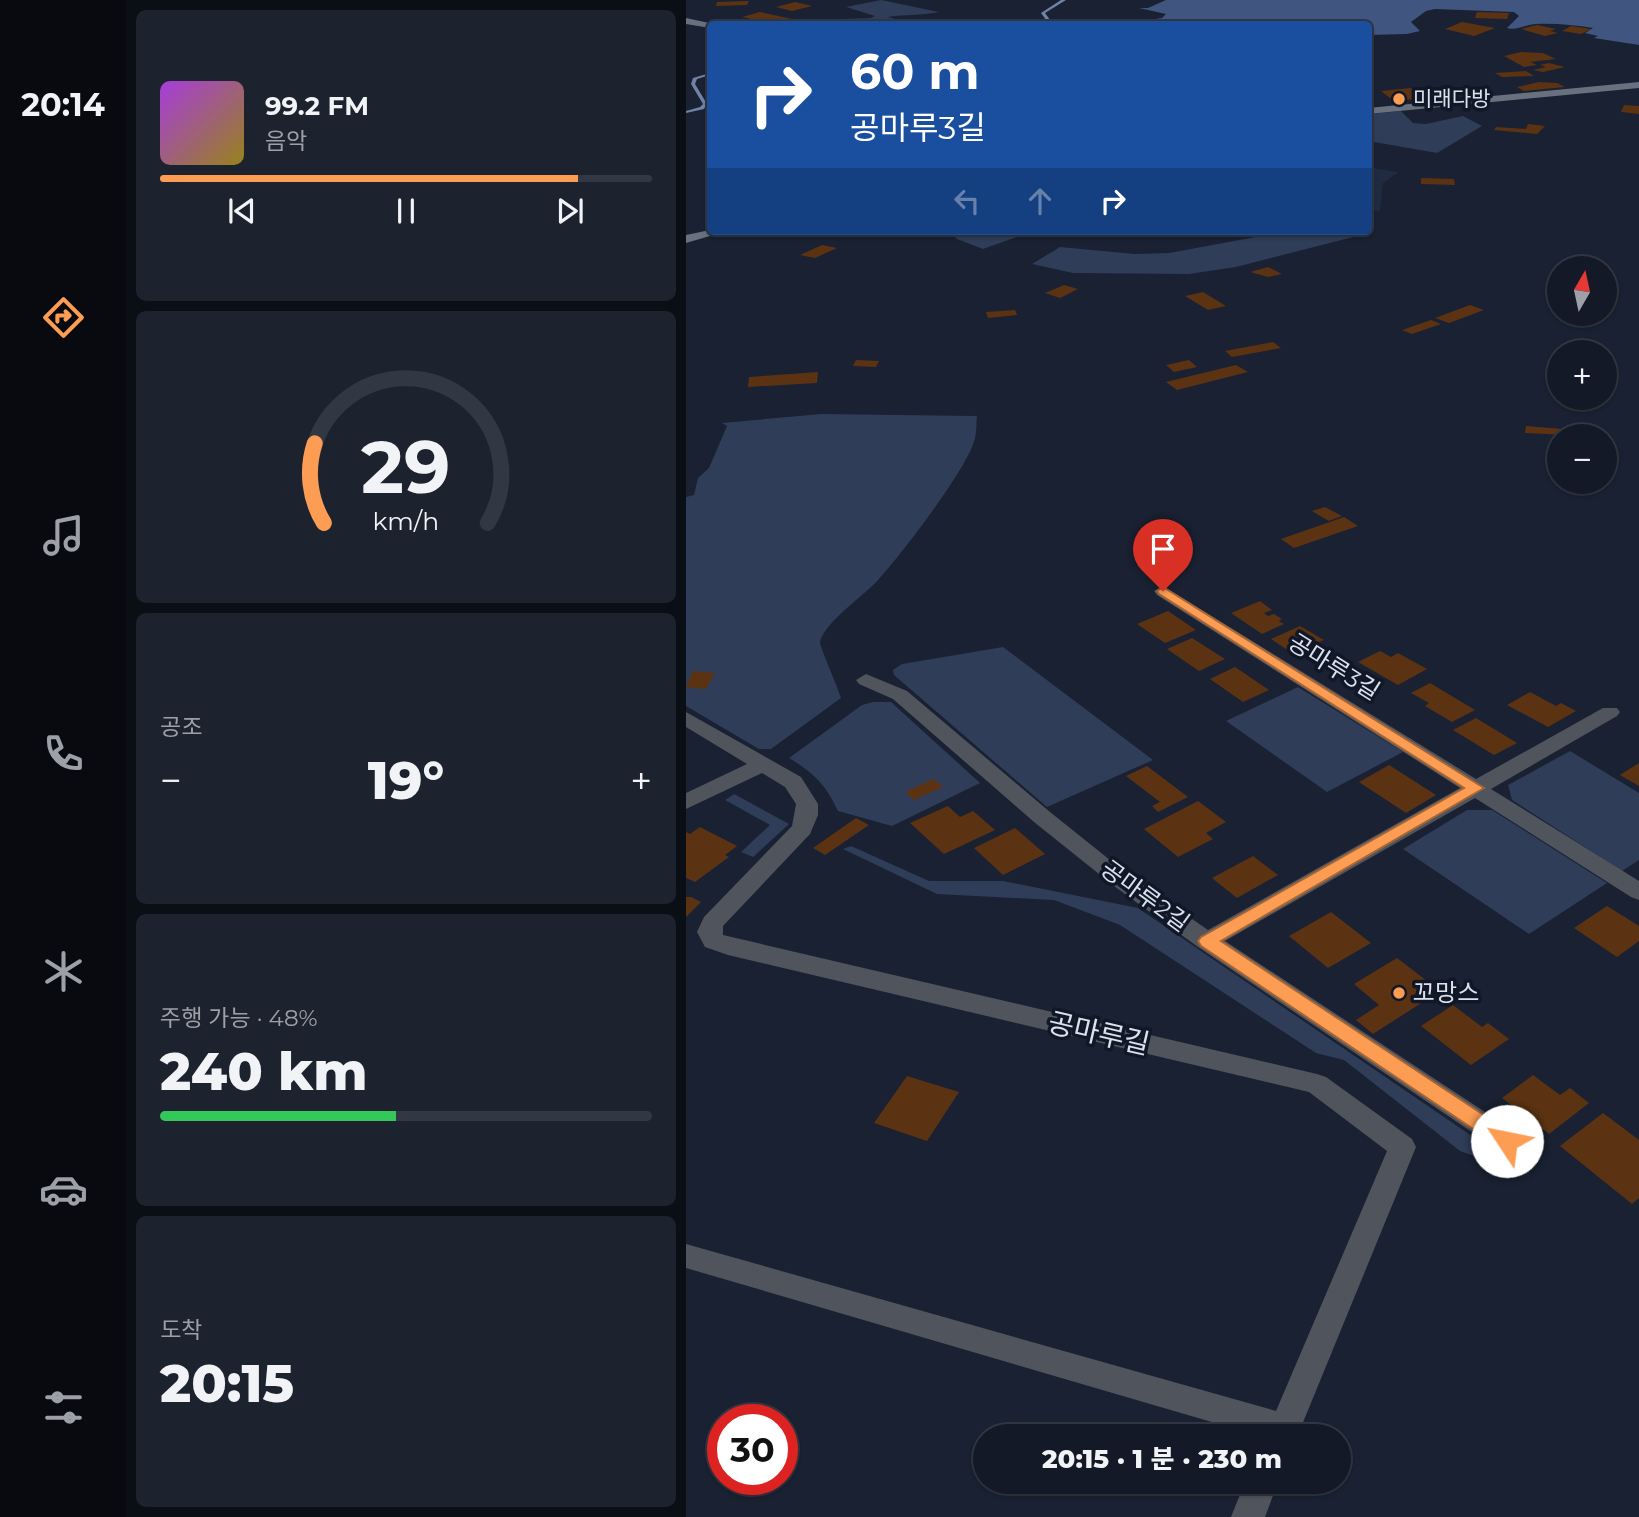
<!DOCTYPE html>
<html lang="ko">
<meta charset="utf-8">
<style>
body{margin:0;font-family:Montserrat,"Noto Sans KR",sans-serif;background:#1c222e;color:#f1f3f6;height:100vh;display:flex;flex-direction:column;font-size:26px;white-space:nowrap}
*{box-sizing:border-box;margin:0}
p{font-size:23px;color:#9da0a7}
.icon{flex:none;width:38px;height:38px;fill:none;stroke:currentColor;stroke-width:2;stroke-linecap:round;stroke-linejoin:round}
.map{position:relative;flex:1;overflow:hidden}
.panel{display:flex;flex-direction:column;gap:10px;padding:10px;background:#0a0e15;width:560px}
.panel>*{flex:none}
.hud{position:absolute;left:21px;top:21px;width:665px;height:214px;border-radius:7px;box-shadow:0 2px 5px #0004,0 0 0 2px #323843;background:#1a4fa0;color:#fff;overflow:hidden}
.needle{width:46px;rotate:9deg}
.buttons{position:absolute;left:861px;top:256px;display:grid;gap:14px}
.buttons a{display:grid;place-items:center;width:70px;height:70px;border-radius:50%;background:#131926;box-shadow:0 2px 5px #0004,0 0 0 2px #323843;font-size:35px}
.speed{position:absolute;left:21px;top:1404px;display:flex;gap:14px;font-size:35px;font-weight:700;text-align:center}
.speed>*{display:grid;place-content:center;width:91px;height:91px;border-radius:50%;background:#131926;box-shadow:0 2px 5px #0004,0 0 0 2px #323843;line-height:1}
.speed .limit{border:10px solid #d22;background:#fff;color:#111}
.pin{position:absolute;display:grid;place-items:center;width:60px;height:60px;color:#fff;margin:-72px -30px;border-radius:50% 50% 50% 0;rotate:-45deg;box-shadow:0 0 7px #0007}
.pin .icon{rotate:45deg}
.me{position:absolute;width:77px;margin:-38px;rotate:304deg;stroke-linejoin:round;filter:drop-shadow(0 0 5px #0008)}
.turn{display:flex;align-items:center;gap:24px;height:147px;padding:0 28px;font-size:32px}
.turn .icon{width:91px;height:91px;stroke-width:2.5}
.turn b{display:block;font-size:49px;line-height:60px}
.lanes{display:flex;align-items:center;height:66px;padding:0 28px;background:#0003;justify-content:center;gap:35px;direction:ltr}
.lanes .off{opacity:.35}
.big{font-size:52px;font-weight:800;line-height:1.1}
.panel .tile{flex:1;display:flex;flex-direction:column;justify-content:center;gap:10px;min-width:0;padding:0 24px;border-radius:10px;background:#1c222e}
.panel .dial{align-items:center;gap:0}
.dial svg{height:182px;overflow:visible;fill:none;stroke:#323843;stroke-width:7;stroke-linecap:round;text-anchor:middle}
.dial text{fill:#f1f3f6;stroke:none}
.song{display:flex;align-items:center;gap:21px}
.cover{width:84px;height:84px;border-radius:10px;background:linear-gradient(135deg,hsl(280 70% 55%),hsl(50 70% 35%))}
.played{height:7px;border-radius:4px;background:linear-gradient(90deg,#fc9d53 85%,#323843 85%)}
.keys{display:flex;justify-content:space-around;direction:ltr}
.heat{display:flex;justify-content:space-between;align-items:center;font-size:38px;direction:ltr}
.charge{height:10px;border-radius:5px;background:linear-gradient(90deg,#34c759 48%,#323843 0)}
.trip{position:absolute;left:287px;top:1424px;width:378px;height:70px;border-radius:35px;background:#131926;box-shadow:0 2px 5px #0004,0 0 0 2px #323843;font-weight:800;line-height:70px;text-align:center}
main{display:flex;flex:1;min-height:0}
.dock{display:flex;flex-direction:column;width:126px;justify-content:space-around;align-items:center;background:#080a0f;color:#9da0a7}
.dock .icon{width:49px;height:49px}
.dock .active{color:#fc9d53}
.dock b{font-size:32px;color:#f1f3f6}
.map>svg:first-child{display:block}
</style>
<main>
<nav class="dock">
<b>20:14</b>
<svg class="icon active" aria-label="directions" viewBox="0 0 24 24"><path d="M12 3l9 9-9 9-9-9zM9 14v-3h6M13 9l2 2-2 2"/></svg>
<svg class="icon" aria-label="music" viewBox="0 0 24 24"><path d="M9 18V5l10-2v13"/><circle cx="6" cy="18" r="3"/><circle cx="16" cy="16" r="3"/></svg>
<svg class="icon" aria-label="phone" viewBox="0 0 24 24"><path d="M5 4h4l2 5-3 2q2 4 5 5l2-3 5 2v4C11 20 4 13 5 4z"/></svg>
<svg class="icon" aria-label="climate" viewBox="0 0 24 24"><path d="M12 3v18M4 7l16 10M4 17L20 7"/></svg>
<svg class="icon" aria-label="car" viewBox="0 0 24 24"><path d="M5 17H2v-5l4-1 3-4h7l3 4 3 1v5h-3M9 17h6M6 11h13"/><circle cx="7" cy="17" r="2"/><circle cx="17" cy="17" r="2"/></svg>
<svg class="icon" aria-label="filters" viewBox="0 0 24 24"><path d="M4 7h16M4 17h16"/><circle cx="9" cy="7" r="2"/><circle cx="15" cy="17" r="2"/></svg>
</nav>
<section class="panel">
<div class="tile">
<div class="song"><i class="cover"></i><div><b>99.2 FM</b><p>음악</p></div></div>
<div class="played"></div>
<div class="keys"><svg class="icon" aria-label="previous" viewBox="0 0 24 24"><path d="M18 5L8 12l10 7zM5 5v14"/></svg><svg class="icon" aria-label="pause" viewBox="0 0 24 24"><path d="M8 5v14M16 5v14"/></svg><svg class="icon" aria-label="next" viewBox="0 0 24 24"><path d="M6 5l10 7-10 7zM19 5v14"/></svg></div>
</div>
<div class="tile dial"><svg viewBox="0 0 100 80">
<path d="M14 69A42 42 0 1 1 86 69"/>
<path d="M14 69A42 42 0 0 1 10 34" stroke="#fc9d53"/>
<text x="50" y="56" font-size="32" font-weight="700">29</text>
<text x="50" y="72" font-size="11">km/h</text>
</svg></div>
<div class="tile"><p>공조</p>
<div class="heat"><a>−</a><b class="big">19°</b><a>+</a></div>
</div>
<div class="tile"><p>주행 가능 · 48%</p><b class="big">240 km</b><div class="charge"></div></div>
<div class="tile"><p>도착</p><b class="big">20:15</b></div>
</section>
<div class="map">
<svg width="953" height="1517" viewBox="0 0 953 1517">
<rect width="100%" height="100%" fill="#192132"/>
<path fill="#202b41" d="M687 168 713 172 697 183 694 211 683 210V170Z"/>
<g fill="#2f3d58">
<path d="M195 0 253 12C235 16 220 14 202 17L227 24 111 23 123 20 185 18 189 16 160 7Z"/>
<path d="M715 111 727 123 740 124 777 116 796 126 751 153 688 142 683 145V114Z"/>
<path d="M271 231H347L297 249 271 239 268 236Z"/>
<path d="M603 231H659L671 236 550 267 503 274 387 273 346 264 374 247 449 254 483 253Z"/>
<path d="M135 414 291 416C290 423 291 431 289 438 283 467 214 556 192 580 179 595 136 624 134 643 134 646 152 688 155 698L85 749H73L0 706V497L8 495 12 478 23 468 41 426 36 423Z"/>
<path d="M317 647 467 760 361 807 208 675 207 670 216 664Z"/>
<path d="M612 687 717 752 641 792 540 721Z"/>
<path d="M187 702H205L294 783 206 826 152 811C140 785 128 773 103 758L176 705Z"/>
<path d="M884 751 953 793V860L936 871 826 800 822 785Z"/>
<path d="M48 794 103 824 67 857 55 852 84 825 39 800Z"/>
<path d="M781 810H806L921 883 843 934 717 849Z"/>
<path d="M165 846 243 881H317L452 908 843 1175 774 1151 658 1060 630 1053 434 925 368 900 251 894 157 849Z"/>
</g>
<path fill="#40557f" d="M480 0H953V45L908 38 912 36 899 33 907 28C889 25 868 23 849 24 838 25 831 31 821 28L833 16 828 12 749 9 740 11 725 22 734 31 721 34 683 35 682 24H460L456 21 476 18 480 14 453 8H462Z"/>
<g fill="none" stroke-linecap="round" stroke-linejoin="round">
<g fill="#7282a4" fill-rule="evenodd">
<path d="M375 0H380L359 13 367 24H363L355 13Z"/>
<path d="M24 73V75L11 79 9 84 21 104 18 109 0 113V111L14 107 17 104 5 84 7 78Z"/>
</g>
</g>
<g fill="#5c3312">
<path d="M63 1 61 5 30 6 31 2Z"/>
<path d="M109 2 126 6 106 11 90 7Z"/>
<path d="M74 12 111 20 91 24 56 17Z"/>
<path d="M791 12 823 13 821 19 789 18Z"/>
<path d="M776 22 809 28 788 36 759 29Z"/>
<path d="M851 25 870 29 864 31 872 33 859 36 835 29Z"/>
<path d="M885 26 905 29 895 34 876 31Z"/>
<path d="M835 52 857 53 870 59 844 62 851 65 838 67 818 56Z"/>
<path d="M863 63 879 67 857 72 847 70 860 67 854 65Z"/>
<path d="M840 71 848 76 816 77 809 73Z"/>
<path d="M853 82 871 83 879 87 838 91 831 87Z"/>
<path d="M725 88 739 98 708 101 695 91Z"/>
<path d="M764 89 775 96 750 98 739 91Z"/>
<path d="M938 105 953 106V114L935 112Z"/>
<path d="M842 124 859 126 851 134 808 130 810 127 840 129Z"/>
<path d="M735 178 768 179 769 185 735 184Z"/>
<path d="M136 245 151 248 129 258 114 255Z"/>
<path d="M582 267 596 274 582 277 564 272Z"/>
<path d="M378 285 392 289 374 298 359 293Z"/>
<path d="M517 292 540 306 522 310 499 296Z"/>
<path d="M784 305 798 310 763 323 749 318Z"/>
<path d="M329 310 331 315 302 318 300 312Z"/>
<path d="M745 320 755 324 726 334 716 330Z"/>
<path d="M587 342 595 348 546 357 539 351Z"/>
<path d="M170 360 193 361 190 367 167 366Z"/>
<path d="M503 360 511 367 488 372 480 365Z"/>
<path d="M550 365 562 372 491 390 480 382Z"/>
<path d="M132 372 131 383 62 387 63 377Z"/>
<path d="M840 426 902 431V436L839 433Z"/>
<path d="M639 507 656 516 643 521 626 511Z"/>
<path d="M658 517 672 526 608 548 595 539Z"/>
<path d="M574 601 586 610 578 613 582 616 588 614 596 619 593 621 598 624 576 634 545 613Z"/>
<path d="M482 611 510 630 479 643 451 624Z"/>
<path d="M614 626 638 640 631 643 641 650 630 655 620 648 615 651 607 646 600 649 585 639Z"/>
<path d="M506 638 539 659 513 671 481 649Z"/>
<path d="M694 651 705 657 712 653 741 669 712 685 672 662Z"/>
<path d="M549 667 583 690 557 702 524 679Z"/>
<path d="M7 671 29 673 20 689 0 687Z"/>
<path d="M744 683 789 710 766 722 739 706 743 703 725 693Z"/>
<path d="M844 692 870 706 875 703 890 711 862 727 821 705Z"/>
<path d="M790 718 831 743 808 755 767 730Z"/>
<path d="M953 763V786L934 775Z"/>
<path d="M703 765 750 795 720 813 673 782Z"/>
<path d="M461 766 502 797 472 812 466 806 474 802 440 776Z"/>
<path d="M247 779 257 787 228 800 219 792Z"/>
<path d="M512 801 540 822 520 833 527 839 492 857 458 829Z"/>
<path d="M262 806 274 817 287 811 309 830 258 854 224 823Z"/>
<path d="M170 818 183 825 139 855 127 848Z"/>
<path d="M14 827 51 846 39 855 43 857 9 882 0 878V832L4 834Z"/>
<path d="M329 828 359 854 317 875 288 848Z"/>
<path d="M567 856 592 875 551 898 526 878Z"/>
<path d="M0 897H5L15 902 0 917Z"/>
<path d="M921 906 953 926V941L931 957 888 928Z"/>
<path d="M645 912 685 943 642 968 603 936Z"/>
<path d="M711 958 754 991 687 1034 670 1020 693 1005 668 984Z"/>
<path d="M767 1005 796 1027 802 1023 823 1039 785 1065 735 1026Z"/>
<path d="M847 1075 874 1095 884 1088 903 1103 863 1134 816 1098Z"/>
<path d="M221 1076 273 1092 241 1141 188 1123Z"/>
<path d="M917 1113 953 1140V1198L946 1204 874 1146Z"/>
</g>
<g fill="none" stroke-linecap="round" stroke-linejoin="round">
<g fill="#50545d" fill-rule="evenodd">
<path d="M477 586 790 779 917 708H931L934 712 931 716 805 789 953 881V900L945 897 789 798 539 941 831 1133 835 1141 831 1149 821 1152 811 1149 512 947 428 886 348 822 207 699 173 684 170 680 180 674 221 691 364 812 444 876 522 930 774 788 471 595 468 591Z"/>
<path d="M0 712 115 777 132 804V815L124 834 37 926V935L631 1074 640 1077 726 1139 730 1147 611 1437H577L0 1268V1244L590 1411 701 1151 623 1092 42 955 19 947 11 932 18 917 106 826 110 804 99 787 76 773 0 809V793L61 764 0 727Z"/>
<path d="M559 1482H592L579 1517H545Z"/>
</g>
<g fill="#69707e" fill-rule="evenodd">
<path d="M0 18 28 24H24V28L0 24Z"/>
<path d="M953 82V88L682 114V108Z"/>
<path d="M24 230 41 231 0 243V235Z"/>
</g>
</g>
<path fill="#fc9d53" stroke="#a46636" stroke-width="2" d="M477 587 798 788 535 941 828 1135 831 1141 828 1147 821 1149 814 1147 515 946 512 941 515 937 778 788 473 594 471 591Z"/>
<g fill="#fc9d53" stroke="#101828" stroke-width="2.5">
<circle cx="713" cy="99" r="7"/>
<circle cx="713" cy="993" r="7"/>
</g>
<g text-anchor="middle" stroke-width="7" stroke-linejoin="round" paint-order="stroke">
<g font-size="21" fill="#dbe1ed" stroke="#101828" text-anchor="start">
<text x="727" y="106">미래다방</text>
</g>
<g font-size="24" fill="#dbe1ed" stroke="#101828">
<text transform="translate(648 667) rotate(32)" y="8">공마루3길</text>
<text transform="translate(459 896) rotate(36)" y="8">공마루2길</text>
</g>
<g font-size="24" fill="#dbe1ed" stroke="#101828" text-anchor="start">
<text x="727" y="1001">꼬망스</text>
</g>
<g font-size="28" fill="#dbe1ed" stroke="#101828">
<text transform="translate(413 1033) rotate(13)" y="10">공마루길</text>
</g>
</g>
</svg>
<div class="buttons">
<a><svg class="needle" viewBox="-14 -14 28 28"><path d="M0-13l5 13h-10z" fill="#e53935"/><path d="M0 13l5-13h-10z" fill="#9da0a7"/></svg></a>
<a>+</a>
<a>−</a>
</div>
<div class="speed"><div class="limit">30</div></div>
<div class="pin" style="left:477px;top:591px;background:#d93025"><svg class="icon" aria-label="arrive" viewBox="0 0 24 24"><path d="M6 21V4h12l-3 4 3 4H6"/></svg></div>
<svg class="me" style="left:821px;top:1141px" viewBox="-20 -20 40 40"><circle r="19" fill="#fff"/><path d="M0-13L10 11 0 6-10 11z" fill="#fc9d53"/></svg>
<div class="trip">20:15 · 1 분 · 230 m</div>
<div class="hud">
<div class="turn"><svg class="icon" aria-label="right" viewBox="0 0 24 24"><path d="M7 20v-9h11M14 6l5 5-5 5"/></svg><div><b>60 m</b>공마루3길</div></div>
<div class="lanes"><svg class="icon off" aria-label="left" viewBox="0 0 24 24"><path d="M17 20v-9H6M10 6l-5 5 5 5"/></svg><svg class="icon off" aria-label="ahead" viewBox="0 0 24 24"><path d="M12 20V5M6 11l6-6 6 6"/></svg><svg class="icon" aria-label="right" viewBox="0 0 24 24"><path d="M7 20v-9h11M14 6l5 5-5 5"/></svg></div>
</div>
</div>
</main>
